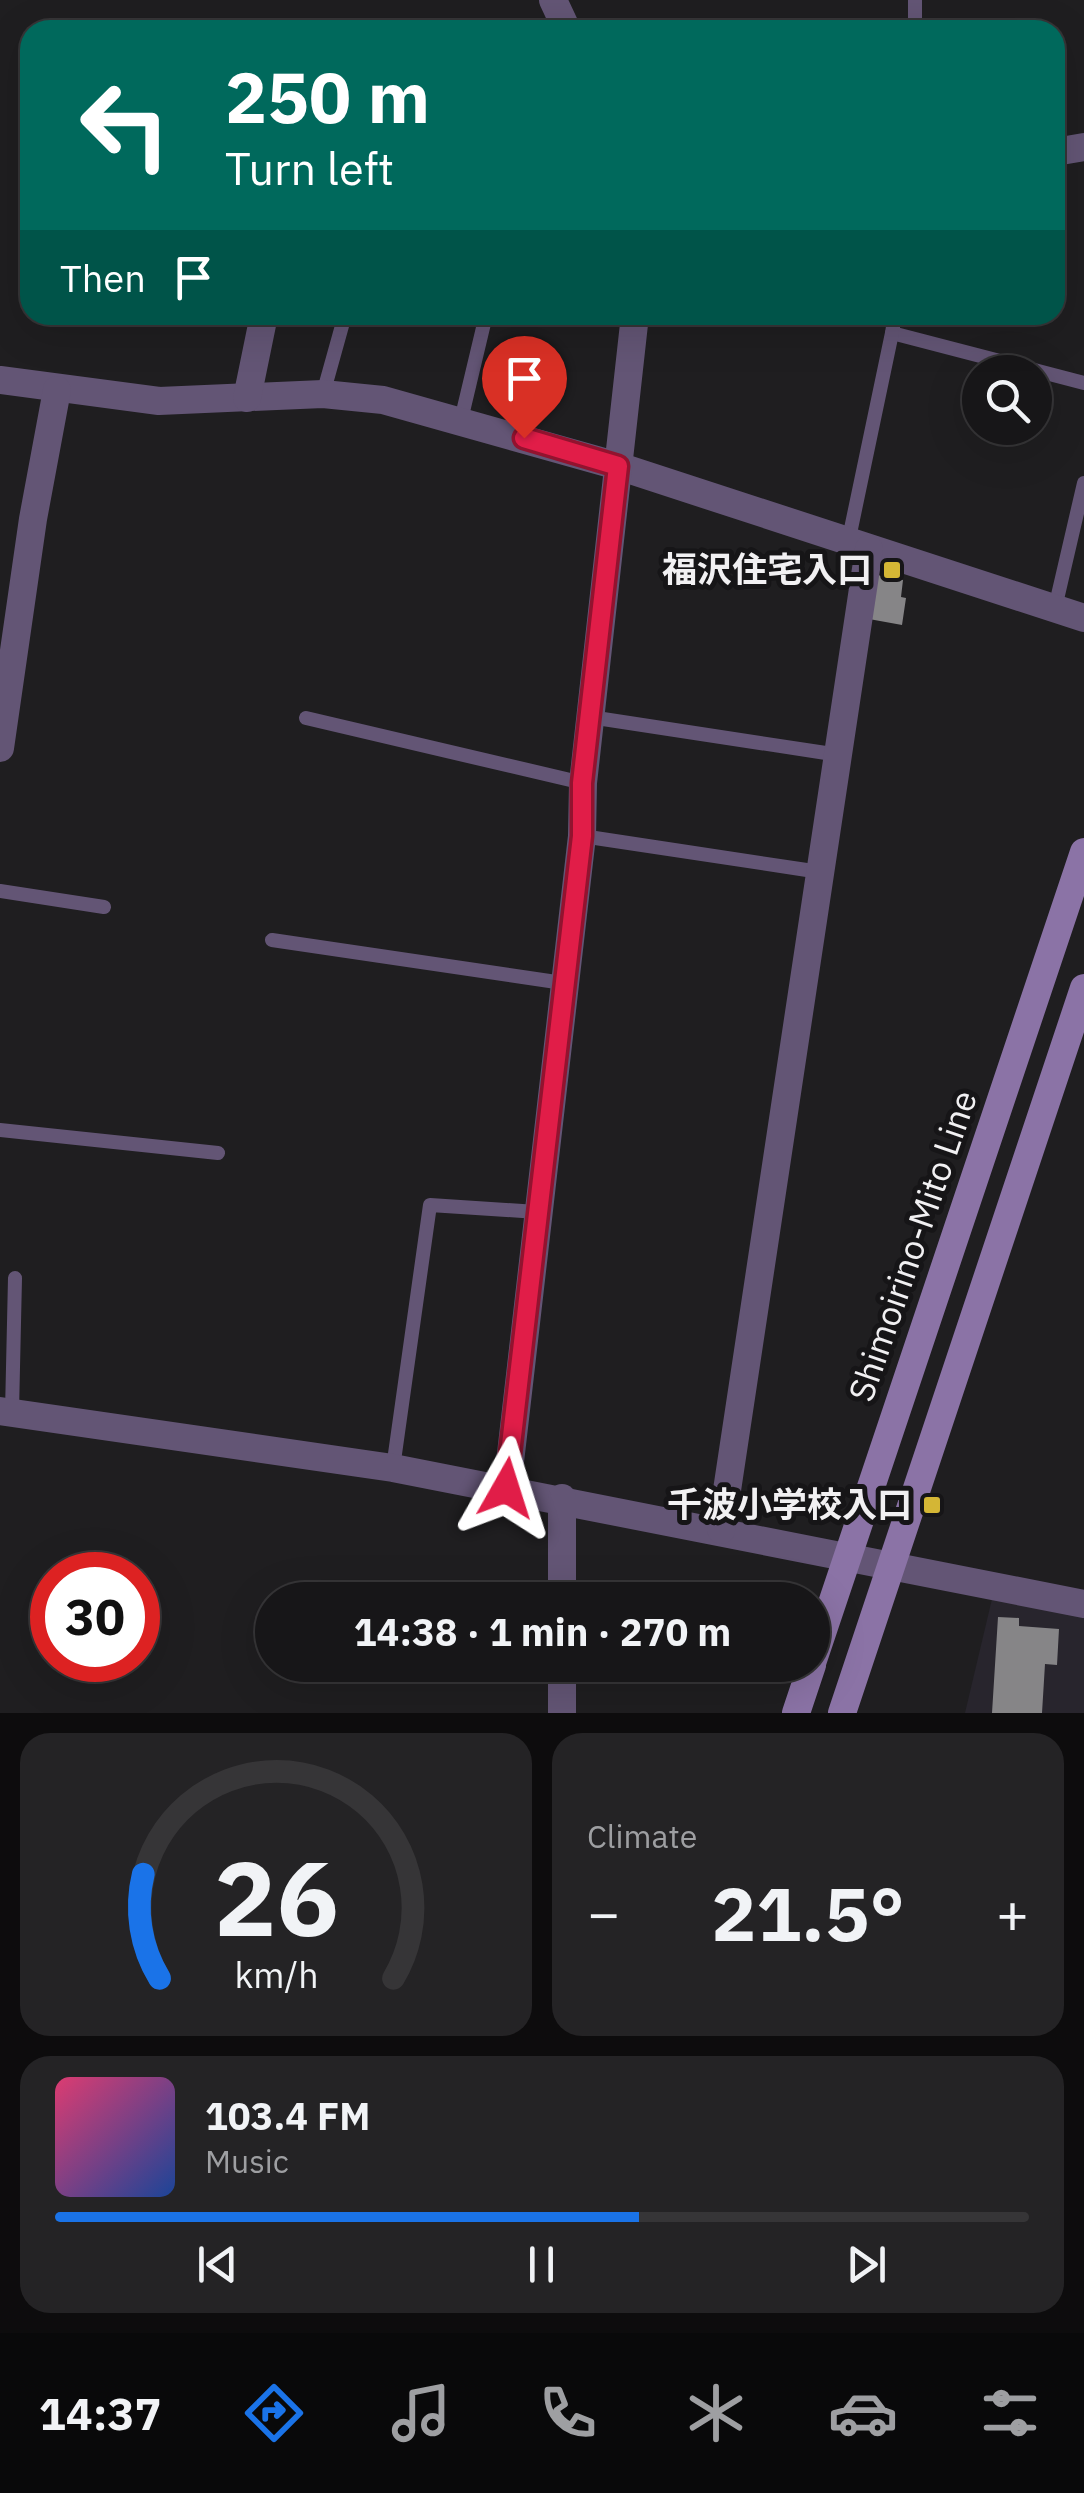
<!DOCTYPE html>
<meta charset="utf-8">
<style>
body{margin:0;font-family:"IBM Plex Sans","Noto Sans JP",sans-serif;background:#242325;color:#f1f3f6;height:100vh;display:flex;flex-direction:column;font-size:38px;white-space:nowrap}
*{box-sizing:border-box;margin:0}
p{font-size:32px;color:#9e9fa2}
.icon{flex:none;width:55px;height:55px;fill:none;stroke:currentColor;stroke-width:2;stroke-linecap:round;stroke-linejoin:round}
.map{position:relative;height:1713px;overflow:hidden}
.panel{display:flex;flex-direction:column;gap:20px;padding:20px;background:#0d0c0d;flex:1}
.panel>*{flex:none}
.top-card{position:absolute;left:20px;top:20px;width:1045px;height:305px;border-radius:30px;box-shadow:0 10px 40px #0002,0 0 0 2px #363537;background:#00695c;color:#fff;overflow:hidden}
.fabs{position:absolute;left:962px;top:355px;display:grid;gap:20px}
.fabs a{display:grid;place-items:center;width:90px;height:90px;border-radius:50%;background:#171618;box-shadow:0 10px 40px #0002,0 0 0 2px #363537;font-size:50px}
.speed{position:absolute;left:30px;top:1552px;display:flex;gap:20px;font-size:50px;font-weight:700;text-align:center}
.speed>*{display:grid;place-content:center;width:130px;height:130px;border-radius:50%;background:#171618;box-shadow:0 10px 40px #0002,0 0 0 2px #363537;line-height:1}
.speed .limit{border:15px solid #d22;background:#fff;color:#111}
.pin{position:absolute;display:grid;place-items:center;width:85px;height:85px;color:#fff;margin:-102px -42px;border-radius:50% 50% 50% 0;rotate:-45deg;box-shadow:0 0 10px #0007}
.pin .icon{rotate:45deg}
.me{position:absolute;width:110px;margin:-55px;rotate:6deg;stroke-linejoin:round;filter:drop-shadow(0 0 8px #0008)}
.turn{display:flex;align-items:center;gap:35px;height:210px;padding:0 40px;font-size:45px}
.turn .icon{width:130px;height:130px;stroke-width:2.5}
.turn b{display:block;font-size:70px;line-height:85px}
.then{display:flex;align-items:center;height:95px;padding:0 40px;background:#0003;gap:20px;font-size:38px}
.big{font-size:75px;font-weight:800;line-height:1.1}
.panel .tile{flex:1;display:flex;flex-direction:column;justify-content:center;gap:15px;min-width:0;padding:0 35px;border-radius:30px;background:#242325}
.panel .dial{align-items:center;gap:0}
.dial svg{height:260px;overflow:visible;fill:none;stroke:#363537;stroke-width:7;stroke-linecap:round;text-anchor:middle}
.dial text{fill:#f1f3f6;stroke:none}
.song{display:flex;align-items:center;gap:30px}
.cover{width:120px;height:120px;border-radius:15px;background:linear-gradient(135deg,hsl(340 70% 55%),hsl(220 70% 35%))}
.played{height:10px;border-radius:5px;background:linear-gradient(90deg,#1a73e8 60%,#363537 60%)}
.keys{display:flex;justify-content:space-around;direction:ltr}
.heat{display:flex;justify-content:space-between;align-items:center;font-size:55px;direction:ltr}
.panel .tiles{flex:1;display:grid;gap:20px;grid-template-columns:1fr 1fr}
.tile:last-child{grid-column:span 2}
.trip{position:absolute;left:255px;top:1582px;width:575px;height:100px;border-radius:50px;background:#171618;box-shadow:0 10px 40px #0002,0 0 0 2px #363537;font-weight:800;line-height:100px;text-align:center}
.menu{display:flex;height:160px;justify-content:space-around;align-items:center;background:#09090a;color:#9e9fa2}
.menu .icon{width:70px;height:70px}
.menu .current{color:#1a73e8}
.menu b{font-size:45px;color:#f1f3f6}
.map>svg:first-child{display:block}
</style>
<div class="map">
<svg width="1084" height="1713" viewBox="0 0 1084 1713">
<rect width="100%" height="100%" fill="#1f1e20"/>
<path fill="#28252d" d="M992 1599 1084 1613V1713H965Z"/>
<g fill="#868587">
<path d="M872 574 903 580 901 597 906 598 902 625 869 619Z"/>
<path d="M998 1617 1019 1618V1626L1059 1629 1057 1665 1045 1664 1042 1713H992Z"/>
</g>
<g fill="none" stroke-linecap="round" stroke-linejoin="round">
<g stroke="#635575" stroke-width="14">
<path d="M915 0V30"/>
<path d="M584 315 635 322"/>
<path d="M895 315 892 333 1084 383"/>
<path d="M323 394 345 315"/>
<path d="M461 420 486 315"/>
<path d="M848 543 892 333"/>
<path d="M1055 608 1084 483"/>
<path d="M590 717 839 755"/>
<path d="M306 718 583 783"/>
<path d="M582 836 820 872"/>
<path d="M0 891 104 907"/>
<path d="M272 940 563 983"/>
<path d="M0 1130 218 1153"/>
<path d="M12 1412 15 1278"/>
<path d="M393 1468 430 1205 537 1212"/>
</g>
<g stroke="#635575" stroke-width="28">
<path d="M553 0 567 30"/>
<path d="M1055 152 1084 147"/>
<path d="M0 380 159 401 323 394 383 400 618 466 1084 618"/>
<path d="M247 398 264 315"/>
<path d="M0 748 33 519 57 390"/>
<path d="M0 1411 393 1468 1084 1604"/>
<path d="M507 1488 582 836 583 783 635 315"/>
<path d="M562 1498V1600"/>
<path d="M721 1530 869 549"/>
<path d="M562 1713V1665"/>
</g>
<g stroke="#8b73a6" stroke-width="28">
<path d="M812 1663 1084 852"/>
<path d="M796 1713 812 1665"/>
<path d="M842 1713 1084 988"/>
</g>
</g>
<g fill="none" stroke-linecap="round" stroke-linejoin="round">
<g stroke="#92132f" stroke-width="25">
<path id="route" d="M506 1488 582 836V783L618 466 524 438"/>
</g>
<use href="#route" stroke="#e11d48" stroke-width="18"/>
</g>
<g fill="#d4b635" stroke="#161517" stroke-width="4">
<rect x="882" y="560" width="20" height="20" rx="5"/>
<rect x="922" y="1495" width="20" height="20" rx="5"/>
</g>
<g text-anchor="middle" stroke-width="10" stroke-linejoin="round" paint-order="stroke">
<g font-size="35" font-weight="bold" fill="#f1f0f2" stroke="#161517" text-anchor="end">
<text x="872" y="582">福沢住宅入口</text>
<text x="912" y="1517">千波小学校入口</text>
</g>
<g font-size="35" fill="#f1f0f2" stroke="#161517">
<text transform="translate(913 1246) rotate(-71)" y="12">Shimoirino-Mito Line</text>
</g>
</g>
</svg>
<div class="fabs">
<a><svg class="icon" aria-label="search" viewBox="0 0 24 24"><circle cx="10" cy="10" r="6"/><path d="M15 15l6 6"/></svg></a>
</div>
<div class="speed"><div class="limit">30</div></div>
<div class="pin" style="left:524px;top:438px;background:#d93025"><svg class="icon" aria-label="arrive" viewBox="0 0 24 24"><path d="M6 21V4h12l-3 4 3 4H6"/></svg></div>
<svg class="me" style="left:506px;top:1488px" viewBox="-20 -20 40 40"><path d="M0-17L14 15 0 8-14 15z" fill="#e11d48" stroke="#fff" stroke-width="4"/></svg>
<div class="trip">14:38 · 1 min · 270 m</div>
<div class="top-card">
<div class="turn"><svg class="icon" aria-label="left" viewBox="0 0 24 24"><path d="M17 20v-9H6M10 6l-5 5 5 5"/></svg><div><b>250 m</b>Turn left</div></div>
<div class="then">Then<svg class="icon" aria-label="arrive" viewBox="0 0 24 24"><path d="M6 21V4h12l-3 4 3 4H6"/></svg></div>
</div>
</div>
<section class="panel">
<div class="tiles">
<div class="tile dial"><svg viewBox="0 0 100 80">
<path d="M14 69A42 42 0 1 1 86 69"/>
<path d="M14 69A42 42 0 0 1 9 37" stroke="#1a73e8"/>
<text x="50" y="56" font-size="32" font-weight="700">26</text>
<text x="50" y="72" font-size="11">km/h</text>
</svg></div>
<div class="tile"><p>Climate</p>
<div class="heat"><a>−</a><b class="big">21.5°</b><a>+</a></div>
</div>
<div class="tile">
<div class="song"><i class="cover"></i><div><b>103.4 FM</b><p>Music</p></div></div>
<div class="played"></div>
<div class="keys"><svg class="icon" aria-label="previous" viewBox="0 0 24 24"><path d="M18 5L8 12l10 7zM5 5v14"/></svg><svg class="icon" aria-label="pause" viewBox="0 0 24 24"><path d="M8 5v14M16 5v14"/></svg><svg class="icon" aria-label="next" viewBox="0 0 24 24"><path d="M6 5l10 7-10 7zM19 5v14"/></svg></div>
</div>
</div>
</section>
<nav class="menu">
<b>14:37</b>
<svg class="icon current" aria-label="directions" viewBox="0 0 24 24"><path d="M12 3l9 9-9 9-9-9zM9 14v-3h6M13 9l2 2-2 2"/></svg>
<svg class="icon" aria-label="music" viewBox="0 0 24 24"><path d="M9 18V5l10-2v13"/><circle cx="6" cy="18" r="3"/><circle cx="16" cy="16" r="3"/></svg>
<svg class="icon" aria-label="phone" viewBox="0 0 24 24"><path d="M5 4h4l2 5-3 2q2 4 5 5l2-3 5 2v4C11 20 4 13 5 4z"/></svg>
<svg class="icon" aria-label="climate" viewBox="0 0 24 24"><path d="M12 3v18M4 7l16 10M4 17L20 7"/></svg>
<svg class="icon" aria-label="car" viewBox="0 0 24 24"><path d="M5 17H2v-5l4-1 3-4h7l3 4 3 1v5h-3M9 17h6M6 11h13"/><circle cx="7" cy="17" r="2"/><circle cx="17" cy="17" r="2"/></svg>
<svg class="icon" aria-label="filters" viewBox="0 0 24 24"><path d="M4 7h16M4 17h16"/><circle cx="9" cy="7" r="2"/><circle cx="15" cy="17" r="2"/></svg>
</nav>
